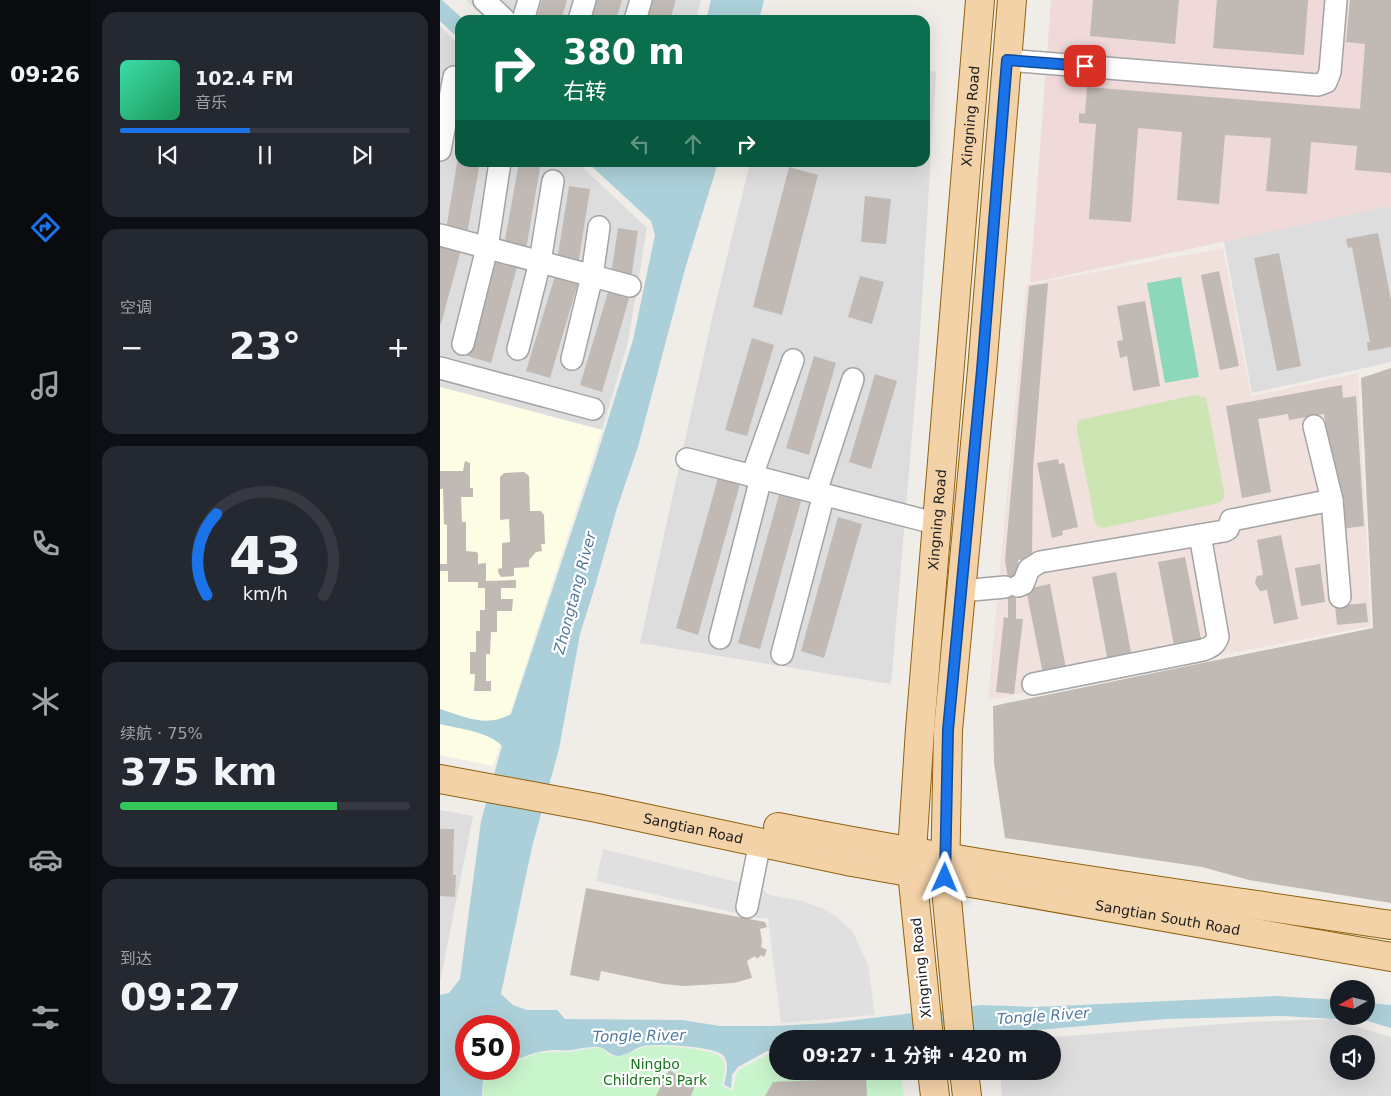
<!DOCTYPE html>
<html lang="zh">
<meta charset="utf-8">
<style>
body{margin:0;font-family:"DejaVu Sans","Noto Sans SC",sans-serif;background:#242831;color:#f1f3f6;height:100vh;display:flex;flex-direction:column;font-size:19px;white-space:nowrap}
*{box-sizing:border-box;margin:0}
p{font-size:16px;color:#9ea1a6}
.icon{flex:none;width:28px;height:28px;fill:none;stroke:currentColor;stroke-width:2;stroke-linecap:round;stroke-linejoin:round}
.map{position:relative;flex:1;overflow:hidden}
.details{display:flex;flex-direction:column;gap:12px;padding:12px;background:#0d0f14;width:350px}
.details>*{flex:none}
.top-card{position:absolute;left:15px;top:15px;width:475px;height:152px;border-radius:15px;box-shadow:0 5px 20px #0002;background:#0b6e4f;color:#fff;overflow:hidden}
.needle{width:32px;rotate:262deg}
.fabs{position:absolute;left:890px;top:980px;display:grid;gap:10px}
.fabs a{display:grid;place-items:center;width:45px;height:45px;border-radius:50%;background:#171b24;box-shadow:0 5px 20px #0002;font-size:25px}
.speed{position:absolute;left:15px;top:1015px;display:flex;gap:10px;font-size:25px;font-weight:700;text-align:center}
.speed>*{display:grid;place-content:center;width:65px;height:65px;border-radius:50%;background:#171b24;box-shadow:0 5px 20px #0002;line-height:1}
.speed .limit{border:8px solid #d22;background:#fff;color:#111}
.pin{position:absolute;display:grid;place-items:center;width:42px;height:42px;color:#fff;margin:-21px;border-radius:10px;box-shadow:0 2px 8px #0006}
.me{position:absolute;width:55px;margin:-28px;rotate:1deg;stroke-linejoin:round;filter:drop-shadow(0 0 4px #0008)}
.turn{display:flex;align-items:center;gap:18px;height:105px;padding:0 25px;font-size:22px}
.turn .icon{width:65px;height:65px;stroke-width:2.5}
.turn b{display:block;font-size:35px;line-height:42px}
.lanes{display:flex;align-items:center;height:48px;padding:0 25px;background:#0003;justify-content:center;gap:25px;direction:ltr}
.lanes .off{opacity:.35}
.big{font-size:38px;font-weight:700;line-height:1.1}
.details .tile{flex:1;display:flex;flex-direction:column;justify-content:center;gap:8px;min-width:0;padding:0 18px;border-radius:15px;background:#242831}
.details .dial{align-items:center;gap:0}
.dial svg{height:130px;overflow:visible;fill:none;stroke:#363941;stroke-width:7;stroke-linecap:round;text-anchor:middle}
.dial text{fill:#f1f3f6;stroke:none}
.song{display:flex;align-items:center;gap:15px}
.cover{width:60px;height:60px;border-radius:8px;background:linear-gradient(135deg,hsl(160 70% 55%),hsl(150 70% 35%))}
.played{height:5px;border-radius:2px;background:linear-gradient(90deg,#1a73e8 45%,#363941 45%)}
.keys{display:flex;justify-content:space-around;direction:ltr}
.heat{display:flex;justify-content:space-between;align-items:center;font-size:28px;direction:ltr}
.charge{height:8px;border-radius:4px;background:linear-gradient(90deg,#34c759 75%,#363941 0)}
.trip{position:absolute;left:329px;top:1030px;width:292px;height:50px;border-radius:25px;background:#171b24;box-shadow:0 5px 20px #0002;font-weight:700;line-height:50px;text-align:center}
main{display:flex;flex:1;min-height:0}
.tabs{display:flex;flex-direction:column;width:90px;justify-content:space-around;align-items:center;background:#090b0e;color:#9ea1a6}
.tabs .icon{width:35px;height:35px}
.tabs .selected{color:#1a73e8}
.tabs b{font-size:22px;color:#f1f3f6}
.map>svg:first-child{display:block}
</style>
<main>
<nav class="tabs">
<b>09:26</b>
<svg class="icon selected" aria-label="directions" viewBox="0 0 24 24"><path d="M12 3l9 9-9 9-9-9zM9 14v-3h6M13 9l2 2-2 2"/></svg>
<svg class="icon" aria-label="music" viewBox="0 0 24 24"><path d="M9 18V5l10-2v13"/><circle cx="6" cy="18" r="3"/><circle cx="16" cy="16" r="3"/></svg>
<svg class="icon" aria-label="phone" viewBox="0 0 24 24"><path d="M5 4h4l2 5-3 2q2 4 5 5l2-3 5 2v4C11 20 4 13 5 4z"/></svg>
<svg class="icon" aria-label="climate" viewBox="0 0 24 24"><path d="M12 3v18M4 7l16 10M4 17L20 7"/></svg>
<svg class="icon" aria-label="car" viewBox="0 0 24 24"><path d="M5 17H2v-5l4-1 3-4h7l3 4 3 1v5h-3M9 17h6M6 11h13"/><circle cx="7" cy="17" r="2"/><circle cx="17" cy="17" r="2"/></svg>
<svg class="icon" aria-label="filters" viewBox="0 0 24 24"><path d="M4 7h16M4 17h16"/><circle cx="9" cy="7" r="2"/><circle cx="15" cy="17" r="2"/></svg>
</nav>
<section class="details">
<div class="tile">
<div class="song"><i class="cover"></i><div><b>102.4 FM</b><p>音乐</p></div></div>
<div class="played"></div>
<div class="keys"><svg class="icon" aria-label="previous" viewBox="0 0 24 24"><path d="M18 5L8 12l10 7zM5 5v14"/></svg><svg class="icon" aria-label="pause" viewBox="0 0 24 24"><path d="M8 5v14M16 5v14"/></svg><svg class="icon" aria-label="next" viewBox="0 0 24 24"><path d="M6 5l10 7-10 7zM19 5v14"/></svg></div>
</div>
<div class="tile"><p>空调</p>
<div class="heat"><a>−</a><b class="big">23°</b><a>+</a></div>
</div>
<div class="tile dial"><svg viewBox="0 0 100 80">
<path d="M14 69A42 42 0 1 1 86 69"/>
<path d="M14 69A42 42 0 0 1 20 19" stroke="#1a73e8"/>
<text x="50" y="56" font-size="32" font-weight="700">43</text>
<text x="50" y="72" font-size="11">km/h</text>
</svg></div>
<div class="tile"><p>续航 · 75%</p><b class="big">375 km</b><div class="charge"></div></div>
<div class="tile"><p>到达</p><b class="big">09:27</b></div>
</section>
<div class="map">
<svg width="951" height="1096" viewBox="0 0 951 1096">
<rect width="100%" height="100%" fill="#f0ede8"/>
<g fill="#dedddd" fill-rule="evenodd">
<path d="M26 0H261L256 20H47Z"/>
<path d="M0 26 20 46V162L138 163 207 228 188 342 162 430 0 387Z"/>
<path d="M485 70 496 72 478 365 451 684 200 643 273 314 310 163 485 162Z"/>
<path d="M951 206V362L812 393 784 241Z"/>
<path d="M0 810 33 816 0 982Z"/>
<path d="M891 1019 951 1037V1096H562L560 1071H612V1039H587L808 1022ZM899 1044H926V1071H899Z"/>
</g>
<path fill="#efd9d9" d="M611 0H951V206L590 283Z"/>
<path fill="#fdfce4" d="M0 387 162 430 53 766 0 755Z"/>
<path fill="#f0e1dc" d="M783 248 811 396 918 373 931 626 548 700 586 285Z"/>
<path fill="#cce5b2" d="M755 395 766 398 784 492V498L779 503 663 528 658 526 655 522 637 431V424L639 420Z"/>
<path fill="#c9f5cc" d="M226 1046C239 1048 281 1049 284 1062 286 1070 283 1078 282 1086L293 1091 296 1075 300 1069 327 1055 337 1056 338 1071H460L464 1096H43L44 1082 62 1069H69V1065L97 1053 128 1052 155 1048H161L169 1055 180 1057 204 1047Z"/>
<path fill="#8dd8ba" d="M741 277 759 377 725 383 707 283Z"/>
<path fill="#e0e0e0" d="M163 849 321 888 329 895 363 901 384 909 397 917 413 932 428 965 435 1015 341 1023 328 918H318L156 881Z"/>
<g fill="#acd0d9">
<path d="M0 0H2L24 20H20V40L0 21Z"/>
<path d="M271 0H324L319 20H266Z"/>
<path d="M190 162 195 165 210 162 278 163 245 269 198 447 177 508 156 583 140 634 119 749 92 847 61 994 73 1005 87 1010H117L125 1019 242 1020 280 1026H333L390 1023 541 1005 595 1007 837 996 899 1000V1016H926V1003L951 1005V1028L928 1021 843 1016 726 1019 573 1032 527 1039H422L408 1034 393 1039H338L337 1052 327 1051 298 1067 292 1075 291 1088 284 1085C286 1076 290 1063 283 1055 274 1046 216 1043 203 1046 195 1048 188 1055 179 1056 170 1056 166 1048 158 1047 150 1046 140 1049 132 1050 126 1051 121 1050 116 1050 100 1050 83 1056 69 1064V1026H26V1069H60L43 1081 42 1096H0V995L9 993 20 979 41 821 62 746C48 731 19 729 0 724V709C25 717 47 728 71 714L156 458 193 340 215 235 211 221 148 163Z"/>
</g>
<g fill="#c0b9b4">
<path d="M102 0H127L121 20H96Z"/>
<path d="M156 0H182L176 20H151Z"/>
<path d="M210 0H236L230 20H205Z"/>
<path d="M653 0H739L735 44 650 36Z"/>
<path d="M777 0H868L864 55 773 48Z"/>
<path d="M910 0H951V173L915 170 917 146 871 142 867 194 826 191 831 138 785 135 779 204 737 200 742 132 698 128 691 222 649 219 656 124 639 123V113L645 114 647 87 920 109 925 44 906 42Z"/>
<path d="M19 151 20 162H40L27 234 6 230Z"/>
<path d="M79 162H101L86 250 64 246Z"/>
<path d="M349 167 378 175 342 315 313 307Z"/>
<path d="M129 186 150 189 138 265 117 261Z"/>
<path d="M425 196 451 199 446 244 421 242Z"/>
<path d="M178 228 198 231 191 279 171 275Z"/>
<path d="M938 233 951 300V347L928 351 927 342H930L912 247 908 248 906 239Z"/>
<path d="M0 244 21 250 1 324H0Z"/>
<path d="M839 253 861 366 837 371 814 258Z"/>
<path d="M53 261 77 267 51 363 27 356Z"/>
<path d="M779 271 799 366 780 370 761 275Z"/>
<path d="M115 276 138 283 110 378 86 371Z"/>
<path d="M420 276 444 282 432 324 408 317Z"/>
<path d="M608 283 593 469 592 559 578 560 580 577 576 578V619H583L574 694 556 692 564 617 568 618V579L565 560 589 286Z"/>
<path d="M169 289 190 295 162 392 140 385Z"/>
<path d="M705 301 720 386 693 391 687 356 680 358 677 341 683 340 677 306Z"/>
<path d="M312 338 334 345 307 436 285 430Z"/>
<path d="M374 356 396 363 369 455 346 448Z"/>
<path d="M951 368V903L809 880 762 867 565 838 554 763 553 706 933 628 921 378Z"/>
<path d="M435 374 457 381 431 469 409 462Z"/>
<path d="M902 385 903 398 916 396 924 526 901 529 884 414 849 420 848 414 818 419 831 492 802 498 786 406Z"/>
<path d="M618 459 619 464 624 463 638 527 622 531 623 535 612 538 597 463Z"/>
<path d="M25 461 30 463V488H33V497H21L22 522H26V551L36 552 38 553V564L46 563V581L76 580V588H61V599H73L72 611H57V632H51L50 654H46V681H51V691H34L35 674H30V652H36V631H40V610H45V588H38V582H8V571H0V564H7V525L4 524 3 489H0V471H23Z"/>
<path d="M84 472 89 476 90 511H101L104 515 105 544H101L102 551 96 552 89 560V567L74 568V576L61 577 58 572V569L62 568V543L70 542 69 519 60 520V477L64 473Z"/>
<path d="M278 478 300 484 258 635 236 628Z"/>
<path d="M339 495 361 501 320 649 298 643Z"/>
<path d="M398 517 422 524 384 658 361 651Z"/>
<path d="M841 535 858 619 834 624 827 590 820 591 815 583 817 576 823 575 817 540Z"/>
<path d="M745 557 761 639 734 645 718 562Z"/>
<path d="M880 564 885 602 861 606 855 568Z"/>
<path d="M676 572 692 658 668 662 652 577Z"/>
<path d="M610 584 627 674 604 679 586 589Z"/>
<path d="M926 603 928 622 897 625 895 606Z"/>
<path d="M0 829H14L13 875H16L15 897 0 896Z"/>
<path d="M146 888 325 922 327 927 320 929 322 942 321 947 327 950 324 957 321 955 317 959 315 956 307 961 312 978 294 983 244 986 223 984 161 971 159 981 130 975Z"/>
<path d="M229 1070 255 1086 251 1096H216Z"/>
<path d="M426 1078 427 1096H325L333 1082Z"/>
</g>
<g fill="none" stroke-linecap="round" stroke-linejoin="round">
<g stroke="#a4a4a4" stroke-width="24">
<g id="minor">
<path d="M44 0 65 20"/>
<path d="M83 20 89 0"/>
<path d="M139 20 145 0"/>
<path d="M195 20 201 0"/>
<path d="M567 60 878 85 886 82 890 72 896 0"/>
<path d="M0 150 14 77"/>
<path d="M0 235 190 286"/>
<path d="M23 344 47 248 60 162"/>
<path d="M78 349 100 262 113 181"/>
<path d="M132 359 152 276 159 227"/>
<path d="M0 368 153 409"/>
<path d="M874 426 892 500 900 597"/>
<path d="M247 459 498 524"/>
<path d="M312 476 353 360"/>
<path d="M376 492 413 379"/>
<path d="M578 586 583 584 589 569 600 562 784 531 788 529 791 520 797 519 892 500"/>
<path d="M521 591 565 587"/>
<path d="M280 638 321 478"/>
<path d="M342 654 384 494"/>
<path d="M593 684 763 650C771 647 775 645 778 637L760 535"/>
<path d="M307 907 320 842"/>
</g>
</g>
<g stroke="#8f620d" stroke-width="30">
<g id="major">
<path id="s1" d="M0 779 157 808 412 862 951 957"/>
<path d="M338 827C541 867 746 894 951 925"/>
<path id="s2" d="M489 1039 472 872V852L480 729 540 0"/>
<path d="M520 1039 505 878 508 730 542 370 572 0"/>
<path d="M492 1071 495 1096"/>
<path d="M524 1071 527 1096"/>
</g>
</g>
<use href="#minor" stroke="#fff" stroke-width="21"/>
<use href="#major" stroke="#f4d2a8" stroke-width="28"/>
</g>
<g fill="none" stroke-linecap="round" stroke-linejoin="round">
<g stroke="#114b97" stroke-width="12">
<path id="route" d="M505 878 508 730 542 370 567 60 645 66"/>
</g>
<use href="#route" stroke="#1a73e8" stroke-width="9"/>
</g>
<g text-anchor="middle" stroke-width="4.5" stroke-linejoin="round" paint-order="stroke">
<g font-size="14" fill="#202020" stroke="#fff">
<text dy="5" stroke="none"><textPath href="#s2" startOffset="926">Xingning Road</textPath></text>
<text dy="5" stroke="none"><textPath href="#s2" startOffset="521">Xingning Road</textPath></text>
<text dy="5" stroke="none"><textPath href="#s1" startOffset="258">Sangtian Road</textPath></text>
<text dy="5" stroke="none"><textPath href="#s1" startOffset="741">Sangtian South Road</textPath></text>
<text transform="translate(481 968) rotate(-96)" y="5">Xingning Road</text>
</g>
<g font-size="14" fill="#16771c" stroke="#fff">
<text x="215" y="1069">Ningbo<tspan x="215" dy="16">Children's Park</tspan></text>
</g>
<g font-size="15" font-style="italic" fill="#517aa0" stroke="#fff">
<text transform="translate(135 593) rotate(-75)" y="5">Zhongtang River</text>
<text transform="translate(603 1016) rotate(-4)" y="5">Tongle River</text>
<text transform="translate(199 1036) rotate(-1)" y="5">Tongle River</text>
</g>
</g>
</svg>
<div class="fabs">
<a><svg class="needle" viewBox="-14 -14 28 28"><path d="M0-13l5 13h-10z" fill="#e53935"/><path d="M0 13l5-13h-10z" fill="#9ea1a6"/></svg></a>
<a><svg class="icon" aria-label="sound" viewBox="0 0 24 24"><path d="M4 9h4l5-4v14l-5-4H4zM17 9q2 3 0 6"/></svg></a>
</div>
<div class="speed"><div class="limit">50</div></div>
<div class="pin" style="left:645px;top:66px;background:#d93025"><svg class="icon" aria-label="arrive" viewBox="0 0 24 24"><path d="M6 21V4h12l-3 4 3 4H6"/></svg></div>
<svg class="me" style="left:505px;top:878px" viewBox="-20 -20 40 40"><path d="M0-17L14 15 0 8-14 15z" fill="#1a73e8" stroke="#fff" stroke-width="4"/></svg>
<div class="trip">09:27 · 1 分钟 · 420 m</div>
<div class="top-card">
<div class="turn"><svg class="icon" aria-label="right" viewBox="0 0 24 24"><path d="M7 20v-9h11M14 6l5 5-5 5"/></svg><div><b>380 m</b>右转</div></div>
<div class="lanes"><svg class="icon off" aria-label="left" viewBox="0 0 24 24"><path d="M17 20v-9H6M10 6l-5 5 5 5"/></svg><svg class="icon off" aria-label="ahead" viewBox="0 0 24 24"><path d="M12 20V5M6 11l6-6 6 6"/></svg><svg class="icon" aria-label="right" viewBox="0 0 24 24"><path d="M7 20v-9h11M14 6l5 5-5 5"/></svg></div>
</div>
</div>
</main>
